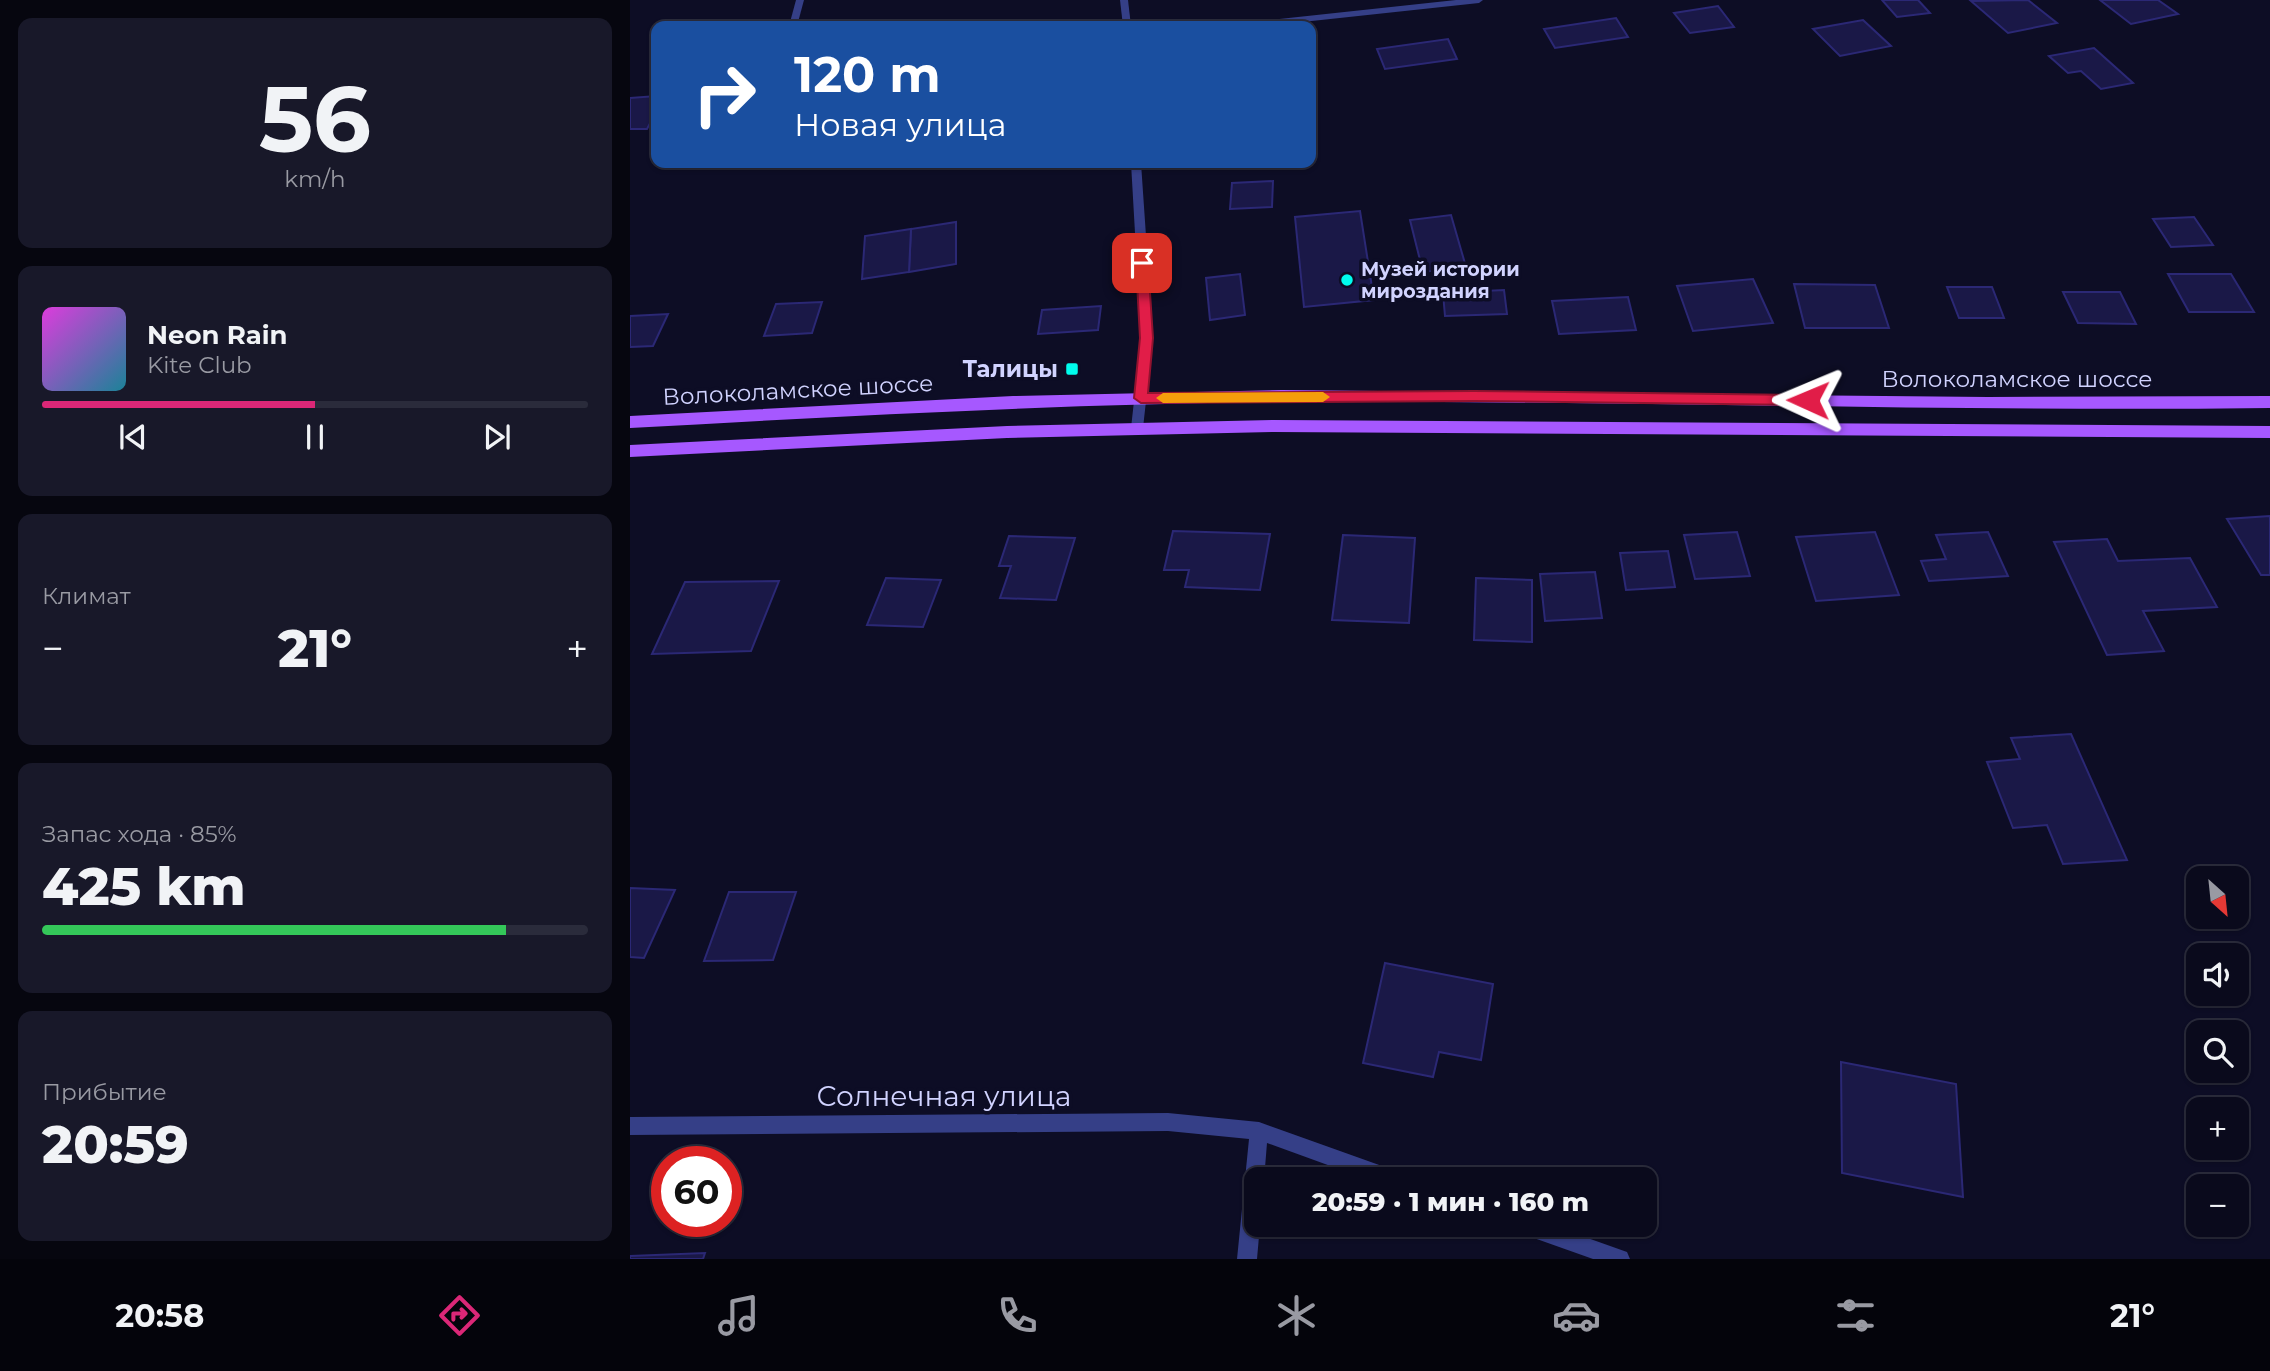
<!DOCTYPE html>
<html lang="ru">
<meta charset="utf-8">
<style>
body{margin:0;font-family:Montserrat,sans-serif;background:#181829;color:#f1f3f6;height:100vh;display:flex;flex-direction:column;font-size:26px;white-space:nowrap}
*{box-sizing:border-box;margin:0}
p{font-size:23px;color:#999aa3}
.icon{flex:none;width:38px;height:38px;fill:none;stroke:currentColor;stroke-width:2;stroke-linecap:round;stroke-linejoin:round}
.map{position:relative;flex:1;overflow:hidden}
.panel{display:flex;flex-direction:column;gap:18px;padding:18px;background:#06060f;width:630px}
.panel>*{flex:none}
.top-card{position:absolute;left:21px;top:21px;width:665px;height:147px;border-radius:14px;box-shadow:0 2px 5px #0004,0 0 0 2px #2a2b3b;background:#1a4fa0;color:#fff;overflow:hidden}
.needle{width:46px;rotate:153deg}
.controls{position:absolute;left:1556px;top:866px;display:grid;gap:14px}
.controls a{display:grid;place-items:center;width:63px;height:63px;border-radius:14px;background:#0a0a1c;box-shadow:0 2px 5px #0004,0 0 0 2px #2a2b3b;font-size:35px}
.speed{position:absolute;left:21px;top:1146px;display:flex;gap:14px;font-size:35px;font-weight:700;text-align:center}
.speed>*{display:grid;place-content:center;width:91px;height:91px;border-radius:50%;background:#0a0a1c;box-shadow:0 2px 5px #0004,0 0 0 2px #2a2b3b;line-height:1}
.speed .limit{border:10px solid #d22;background:#fff;color:#111}
.pin{position:absolute;display:grid;place-items:center;width:60px;height:60px;color:#fff;margin:-30px;border-radius:14px;box-shadow:0 4px 10px #0006}
.me{position:absolute;width:77px;margin:-38px;rotate:271deg;stroke-linejoin:round;filter:drop-shadow(0 0 5px #0008)}
.turn{display:flex;align-items:center;gap:24px;height:147px;padding:0 28px;font-size:32px}
.turn .icon{width:91px;height:91px;stroke-width:2.5}
.turn b{display:block;font-size:49px;line-height:60px}
.big{font-size:52px;font-weight:800;line-height:1.1}
.panel .widget{flex:1;display:flex;flex-direction:column;justify-content:center;gap:10px;min-width:0;padding:0 24px;border-radius:14px;background:#181829}
.panel .dial{align-items:center;gap:0}
.dial b{font-size:91px;line-height:1}
.song{display:flex;align-items:center;gap:21px}
.cover{width:84px;height:84px;border-radius:10px;background:linear-gradient(135deg,hsl(300 70% 55%),hsl(190 70% 35%))}
.played{height:7px;border-radius:4px;background:linear-gradient(90deg,#db2777 50%,#2a2b3b 50%)}
.keys{display:flex;justify-content:space-around;direction:ltr}
.heat{display:flex;justify-content:space-between;align-items:center;font-size:38px;direction:ltr}
.charge{height:10px;border-radius:5px;background:linear-gradient(90deg,#34c759 85%,#2a2b3b 0)}
.trip{position:absolute;left:614px;top:1167px;width:413px;height:70px;border-radius:14px;background:#0a0a1c;box-shadow:0 2px 5px #0004,0 0 0 2px #2a2b3b;font-weight:800;line-height:70px;text-align:center}
.tab-bar{display:flex;height:112px;justify-content:space-around;align-items:center;background:#04040b;color:#999aa3}
.tab-bar .icon{width:49px;height:49px}
.tab-bar .active{color:#db2777}
.tab-bar b{font-size:32px;color:#f1f3f6}
main{display:flex;flex:1;min-height:0}
.map>svg:first-child{display:block}
</style>
<main>
<section class="panel">
<div class="widget dial"><b>56</b><p>km/h</p></div>
<div class="widget">
<div class="song"><i class="cover"></i><div><b>Neon Rain</b><p>Kite Club</p></div></div>
<div class="played"></div>
<div class="keys"><svg class="icon" aria-label="previous" viewBox="0 0 24 24"><path d="M18 5L8 12l10 7zM5 5v14"/></svg><svg class="icon" aria-label="pause" viewBox="0 0 24 24"><path d="M8 5v14M16 5v14"/></svg><svg class="icon" aria-label="next" viewBox="0 0 24 24"><path d="M6 5l10 7-10 7zM19 5v14"/></svg></div>
</div>
<div class="widget"><p>Климат</p>
<div class="heat"><a>−</a><b class="big">21°</b><a>+</a></div>
</div>
<div class="widget"><p>Запас хода · 85%</p><b class="big">425 km</b><div class="charge"></div></div>
<div class="widget"><p>Прибытие</p><b class="big">20:59</b></div>
</section>
<div class="map">
<svg width="1640" height="1259" viewBox="0 0 1640 1259">
<rect width="100%" height="100%" fill="#0d0d25"/>
<g fill="#1a1847" stroke="#2b2875" stroke-width="2">
<path d="M1252 0H1288L1300 13 1267 17Z"/>
<path d="M1398 0 1427 23 1378 33 1341 1Z"/>
<path d="M1470 0H1528L1548 14 1501 24Z"/>
<path d="M1088 6 1104 27 1060 33 1044 13Z"/>
<path d="M986 18 998 37 925 48 914 29Z"/>
<path d="M1233 20 1261 46 1210 56 1183 29Z"/>
<path d="M818 39 827 59 755 69 747 49Z"/>
<path d="M1464 48 1503 83 1471 89 1451 71 1438 73 1419 56Z"/>
<path d="M26 96V112L17 129H0V98Z"/>
<path d="M643 181 642 207 600 209 602 183Z"/>
<path d="M730 211 744 300 674 307 665 217Z"/>
<path d="M821 215 836 267 793 272 780 220Z"/>
<path d="M1564 217 1583 245 1541 247 1523 219Z"/>
<path d="M326 222V264L279 272 281 229Z"/>
<path d="M281 229 279 272 232 279 235 236Z"/>
<path d="M610 274 615 315 580 320 576 278Z"/>
<path d="M1538 274H1601L1624 312H1559Z"/>
<path d="M1123 279 1143 323 1063 331 1047 286Z"/>
<path d="M1164 284 1245 285 1259 328H1175Z"/>
<path d="M1317 287H1362L1374 318H1329Z"/>
<path d="M874 290 877 314 815 316 813 293Z"/>
<path d="M1433 292H1490L1506 324 1448 323Z"/>
<path d="M998 297 1006 330 929 334 922 301Z"/>
<path d="M192 302 182 333 134 336 146 304Z"/>
<path d="M471 306 468 330 408 334 412 310Z"/>
<path d="M38 314 23 346 0 347V316Z"/>
<path d="M1640 516V575H1631L1597 519Z"/>
<path d="M543 531 640 534 630 590 555 587 559 570H534Z"/>
<path d="M1107 532 1120 576 1065 579 1054 535Z"/>
<path d="M1245 532 1269 595 1186 601 1166 537Z"/>
<path d="M1358 532 1378 576 1299 581 1291 561 1316 559 1306 535Z"/>
<path d="M713 535 785 538 779 623 702 620Z"/>
<path d="M379 536 445 538 426 600 370 598 381 566H369Z"/>
<path d="M1477 539 1488 561 1560 558 1587 607 1513 611 1534 651 1477 655 1424 542Z"/>
<path d="M1038 551 1045 587 996 590 990 553Z"/>
<path d="M965 572 972 618 915 621 910 574Z"/>
<path d="M256 578 311 580 293 627 237 625Z"/>
<path d="M846 578 902 580V642L844 640Z"/>
<path d="M149 581 121 651 22 654 55 582Z"/>
<path d="M1441 734 1497 860 1433 864 1417 825 1383 828 1357 762 1390 759 1381 738Z"/>
<path d="M0 888 45 890 14 958 0 957Z"/>
<path d="M99 892H166L143 960 74 961Z"/>
<path d="M755 963 863 984 851 1060 809 1052 803 1077 733 1063Z"/>
<path d="M1211 1062 1326 1084 1333 1197 1212 1173Z"/>
<path d="M75 1253 73 1259H0V1256Z"/>
</g>
<g fill="none" stroke-linecap="round" stroke-linejoin="round">
<path fill="#353f87" fill-rule="evenodd" d="M166 0H174L167 26H159Z"/>
<g fill="#353f87" fill-rule="evenodd">
<path d="M490 0H498L501 26H493Z"/>
<path d="M826 0H853L849 3 635 26H609L613 23Z"/>
<path d="M501 163H511L523 338 513 428 507 433 501 428 511 338Z"/>
<path d="M538 1113 629 1122 766 1171 773 1173 775 1180H739L637 1143 634 1180H626V1225H630L627 1259H607L619 1139 538 1131 0 1135V1117Z"/>
<path d="M884 1225H921L997 1252 1000 1259H963L887 1232Z"/>
</g>
<g fill="#a658ff" fill-rule="evenodd">
<path d="M652 390 1358 397 1640 396V408C1310 412 981 400 651 402 433 404 217 416 0 428V416L383 396Z"/>
<path d="M644 420 1640 426V438L644 432 377 438 0 457V445L377 426Z"/>
</g>
</g>
<path fill="#e11d48" stroke="#92132f" stroke-width="2" d="M512 259 518 263 523 338 518 393 844 391 1178 395 1185 400 1178 405 844 401 511 403 504 398 510 338 506 263Z"/>
<path fill="#f59e0b" d="M693 392 700 397 693 402 533 403 526 398 533 393Z"/>
<g fill="#00fced" stroke="#0d0d25" stroke-width="2.5">
<circle cx="717" cy="280" r="7"/>
<rect x="435" y="362" width="14" height="14" rx="3.5"/>
</g>
<g text-anchor="middle" stroke-width="7" stroke-linejoin="round" paint-order="stroke">
<g font-size="19" font-weight="bold" fill="#d1d3ff" stroke="#0d0d25" text-anchor="start">
<text x="731" y="276">Музей истории<tspan x="731" dy="22">мироздания</tspan></text>
</g>
<g font-size="23" font-weight="bold" fill="#d1d3ff" stroke="#0d0d25" text-anchor="end">
<text x="428" y="377">Талицы</text>
</g>
<g font-size="23" fill="#d1d3ff" stroke="#0d0d25">
<text x="1387" y="387">Волоколамское шоссе</text>
<text transform="translate(168 390) rotate(-3)" y="8">Волоколамское шоссе</text>
</g>
<g font-size="28" fill="#d1d3ff" stroke="#0d0d25">
<text x="314" y="1106">Солнечная улица</text>
</g>
</g>
</svg>
<div class="controls">
<a><svg class="needle" viewBox="-14 -14 28 28"><path d="M0-13l5 13h-10z" fill="#e53935"/><path d="M0 13l5-13h-10z" fill="#999aa3"/></svg></a>
<a><svg class="icon" aria-label="sound" viewBox="0 0 24 24"><path d="M4 9h4l5-4v14l-5-4H4zM17 9q2 3 0 6"/></svg></a>
<a><svg class="icon" aria-label="search" viewBox="0 0 24 24"><circle cx="10" cy="10" r="6"/><path d="M15 15l6 6"/></svg></a>
<a>+</a>
<a>−</a>
</div>
<div class="speed"><div class="limit">60</div></div>
<div class="pin" style="left:512px;top:263px;background:#d93025"><svg class="icon" aria-label="arrive" viewBox="0 0 24 24"><path d="M6 21V4h12l-3 4 3 4H6"/></svg></div>
<svg class="me" style="left:1178px;top:400px" viewBox="-20 -20 40 40"><path d="M0-17L14 15 0 8-14 15z" fill="#e11d48" stroke="#fff" stroke-width="4"/></svg>
<div class="trip">20:59 · 1 мин · 160 m</div>
<div class="top-card">
<div class="turn"><svg class="icon" aria-label="right" viewBox="0 0 24 24"><path d="M7 20v-9h11M14 6l5 5-5 5"/></svg><div><b>120 m</b>Новая улица</div></div>
</div>
</div>
</main>
<nav class="tab-bar">
<b>20:58</b>
<svg class="icon active" aria-label="directions" viewBox="0 0 24 24"><path d="M12 3l9 9-9 9-9-9zM9 14v-3h6M13 9l2 2-2 2"/></svg>
<svg class="icon" aria-label="music" viewBox="0 0 24 24"><path d="M9 18V5l10-2v13"/><circle cx="6" cy="18" r="3"/><circle cx="16" cy="16" r="3"/></svg>
<svg class="icon" aria-label="phone" viewBox="0 0 24 24"><path d="M5 4h4l2 5-3 2q2 4 5 5l2-3 5 2v4C11 20 4 13 5 4z"/></svg>
<svg class="icon" aria-label="climate" viewBox="0 0 24 24"><path d="M12 3v18M4 7l16 10M4 17L20 7"/></svg>
<svg class="icon" aria-label="car" viewBox="0 0 24 24"><path d="M5 17H2v-5l4-1 3-4h7l3 4 3 1v5h-3M9 17h6M6 11h13"/><circle cx="7" cy="17" r="2"/><circle cx="17" cy="17" r="2"/></svg>
<svg class="icon" aria-label="filters" viewBox="0 0 24 24"><path d="M4 7h16M4 17h16"/><circle cx="9" cy="7" r="2"/><circle cx="15" cy="17" r="2"/></svg>
<b>21°</b>
</nav>
